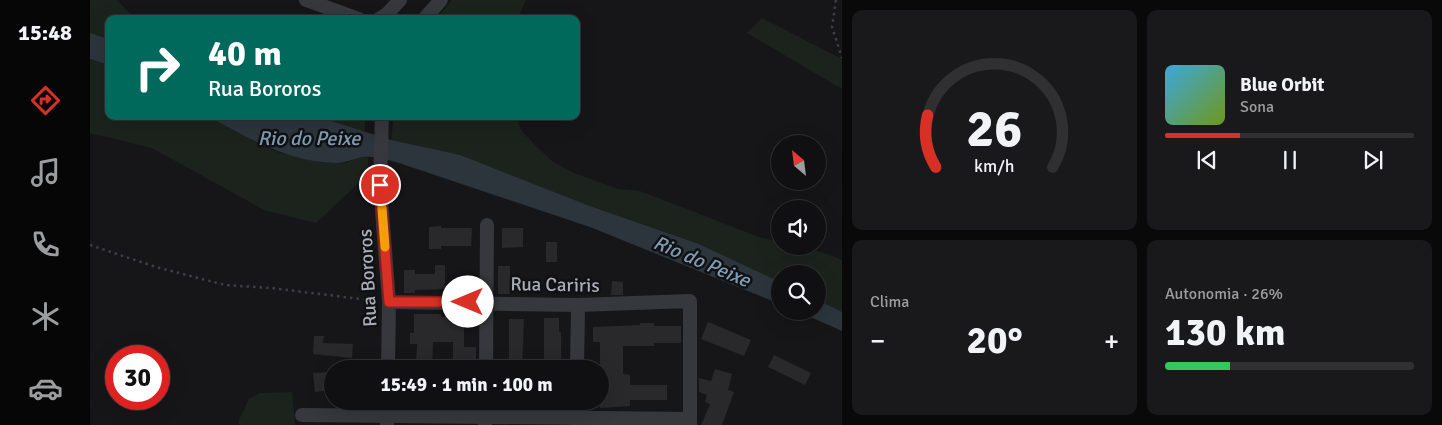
<!DOCTYPE html>
<html lang="pt">
<meta charset="utf-8">
<style>
body{margin:0;font-family:Signika,sans-serif;background:#19191b;color:#f1f3f6;height:100vh;display:flex;flex-direction:column;font-size:19px;white-space:nowrap}
*{box-sizing:border-box;margin:0}
p{font-size:16px;color:#9c9d9f}
.icon{flex:none;width:28px;height:28px;fill:none;stroke:currentColor;stroke-width:2;stroke-linecap:round;stroke-linejoin:round}
.map{position:relative;flex:1;overflow:hidden}
.side{display:flex;flex-direction:column;gap:10px;padding:10px;background:#09090a;width:600px}
.side>*{flex:none}
.hud{position:absolute;left:15px;top:15px;width:475px;height:105px;border-radius:10px;box-shadow:0 5px 20px #0002,0 0 0 1px #303032;background:#00695c;color:#fff;overflow:hidden}
.needle{width:32px;rotate:332deg}
.tools{position:absolute;left:681px;top:135px;display:grid;gap:10px}
.tools a{display:grid;place-items:center;width:55px;height:55px;border-radius:50%;background:#101012;box-shadow:0 5px 20px #0002,0 0 0 1px #303032;font-size:25px}
.speed{position:absolute;left:15px;top:345px;display:flex;gap:10px;font-size:25px;font-weight:700;text-align:center}
.speed>*{display:grid;place-content:center;width:65px;height:65px;border-radius:50%;background:#101012;box-shadow:0 5px 20px #0002,0 0 0 1px #303032;line-height:1}
.speed .limit{border:8px solid #d22;background:#fff;color:#111}
.pin{position:absolute;display:grid;place-items:center;width:42px;height:42px;color:#fff;margin:-21px;border:2px solid #fff;border-radius:50%;box-shadow:0 1px 5px #0007}
.me{position:absolute;width:55px;margin:-28px;rotate:270deg;stroke-linejoin:round;filter:drop-shadow(0 0 4px #0008)}
.turn{display:flex;align-items:center;gap:18px;height:105px;padding:0 20px;font-size:22px}
.turn .icon{width:65px;height:65px;stroke-width:2.5}
.turn b{display:block;font-size:35px;line-height:42px}
.big{font-size:38px;font-weight:700;line-height:1.1}
.side .widget{flex:1;display:flex;flex-direction:column;justify-content:center;gap:8px;min-width:0;padding:0 18px;border-radius:10px;background:#19191b}
.side .dial{align-items:center;gap:0}
.dial svg{height:130px;overflow:visible;fill:none;stroke:#303032;stroke-width:7;stroke-linecap:round;text-anchor:middle}
.dial text{fill:#f1f3f6;stroke:none}
.song{display:flex;align-items:center;gap:15px}
.cover{width:60px;height:60px;border-radius:8px;background:linear-gradient(135deg,hsl(200 70% 55%),hsl(80 70% 35%))}
.played{height:5px;border-radius:2px;background:linear-gradient(90deg,#d93025 30%,#303032 30%)}
.keys{display:flex;justify-content:space-around;direction:ltr}
.heat{display:flex;justify-content:space-between;align-items:center;font-size:28px;direction:ltr}
.charge{height:8px;border-radius:4px;background:linear-gradient(90deg,#34c759 26%,#303032 0)}
.side .tiles{flex:1;display:grid;gap:10px;grid-template-columns:repeat(2,1fr)}
.trip{position:absolute;left:234px;top:360px;width:285px;height:50px;border-radius:25px;background:#101012;box-shadow:0 5px 20px #0002,0 0 0 1px #303032;font-weight:700;line-height:50px;text-align:center}
main{display:flex;flex:1;min-height:0}
.dock{display:flex;flex-direction:column;width:90px;justify-content:space-around;align-items:center;background:#060607;color:#9c9d9f}
.dock .icon{width:35px;height:35px}
.dock .current{color:#d93025}
.dock b{font-size:22px;color:#f1f3f6}
.map>svg:first-child{display:block}
</style>
<main>
<nav class="dock">
<b>15:48</b>
<svg class="icon current" aria-label="directions" viewBox="0 0 24 24"><path d="M12 3l9 9-9 9-9-9zM9 14v-3h6M13 9l2 2-2 2"/></svg>
<svg class="icon" aria-label="music" viewBox="0 0 24 24"><path d="M9 18V5l10-2v13"/><circle cx="6" cy="18" r="3"/><circle cx="16" cy="16" r="3"/></svg>
<svg class="icon" aria-label="phone" viewBox="0 0 24 24"><path d="M5 4h4l2 5-3 2q2 4 5 5l2-3 5 2v4C11 20 4 13 5 4z"/></svg>
<svg class="icon" aria-label="climate" viewBox="0 0 24 24"><path d="M12 3v18M4 7l16 10M4 17L20 7"/></svg>
<svg class="icon" aria-label="car" viewBox="0 0 24 24"><path d="M5 17H2v-5l4-1 3-4h7l3 4 3 1v5h-3M9 17h6M6 11h13"/><circle cx="7" cy="17" r="2"/><circle cx="17" cy="17" r="2"/></svg>
</nav>
<div class="map">
<svg width="752" height="425" viewBox="0 0 752 425">
<rect width="100%" height="100%" fill="#161618"/>
<g fill="#1c231d">
<path d="M0 0H27L45 19H19V39L0 33Z"/>
<path d="M362 0H436L427 19H346Z"/>
<path d="M672 18 752 59V89L657 33Z"/>
<path d="M0 59 19 65V116H118L169 144 190 153 256 163 264 159 278 157V167L271 181 226 223 174 210 62 148 0 133Z"/>
<path d="M225 116H276L274 133 227 118Z"/>
<path d="M304 116H426L431 130 446 146 463 162 484 173 528 189 550 191 669 237 690 242V246C712 246 732 251 752 260V312L728 300V274H690V282L609 244 497 205 301 140Z"/>
<path d="M202 392 205 425H149V420L159 399 170 393Z"/>
</g>
<g fill="#2c353c">
<path d="M0 33 19 39V65L0 59Z"/>
<path d="M118 116H225L301 140 370 155 497 205 609 244 690 282V304L500 227 306 162C296 160 285 156 275 157 265 158 256 163 246 163 198 162 159 139 118 116Z"/>
<path d="M728 300 752 312V331L707 311H728Z"/>
</g>
<g fill="#29292c">
<path d="M351 226V228H382L381 246H351V249H339V227Z"/>
<path d="M412 228H433V247L412 248Z"/>
<rect x="456" y="242" width="11" height="20"/>
<path d="M345 265H355V289L325 290V293H314V270H325V274H345Z"/>
<rect x="408" y="266" width="12" height="28"/>
<path d="M522 281 533 282V295H521Z"/>
<path d="M324 314H351V317H377L376 326H374V347H386V362H382V369H363V342H343L342 369H326L327 344H320V333H324Z"/>
<path d="M454 318H469V332H471V369H454Z"/>
<path d="M419 319H434L432 369H419Z"/>
<path d="M618 322 661 340 654 356 611 339Z"/>
<path d="M550 323H564V326H591V343H564V346H533V374L540 375V385H577V400H540V406L510 408V342H503V327L550 325Z"/>
<path d="M224 336H234L233 343 263 344 262 358 223 354Z"/>
<path d="M684 355 721 373 715 385 678 367Z"/>
<path d="M625 369 642 374 638 390 644 392 632 425H611L620 404 615 402 617 395 609 392V378L621 381Z"/>
<path d="M242 372V390L225 392 223 373Z"/>
</g>
<g fill="none" stroke-linecap="round" stroke-linejoin="round">
<g stroke="#3d3f44" stroke-width="2.5" stroke-dasharray="2.5 4" stroke-linecap="butt">
<path d="M746 0 742 27 752 58"/>
<path d="M0 245 66 267 135 285 181 288 287 301"/>
</g>
<g stroke="#37383d" stroke-width="14">
<path d="M216 0 269 19"/>
<path d="M289 19 297 14 310 0"/>
<path d="M334 19 351 0"/>
<path d="M292 116 290 185 299 302 298 369"/>
<path d="M299 302 488 305 600 301V425"/>
<path d="M396 369 397 225"/>
<path d="M487 369 488 305"/>
<path d="M212 415 600 419"/>
<path d="M297 424V401"/>
<path d="M395 425V401"/>
<path d="M487 425V401"/>
</g>
</g>
<g fill="none" stroke-linecap="round" stroke-linejoin="round">
<g stroke="#8d1f18" stroke-width="12">
<path id="route" d="M290 185 299 302H378"/>
</g>
<use href="#route" stroke="#d93025" stroke-width="9"/>
<path stroke="#f59e0b" stroke-width="9" d="M292 208 295 247"/>
</g>
<g text-anchor="middle" stroke-width="5" stroke-linejoin="round" paint-order="stroke">
<g font-size="19" fill="#a8adb8" stroke="#111113">
<text transform="translate(277 278) rotate(-93)" y="7">Rua Bororos</text>
<text transform="translate(465 284) rotate(1)" y="7">Rua Cariris</text>
</g>
<g font-size="20" font-style="italic" fill="#7f9bb3" stroke="#111113">
<text x="219" y="145">Rio do Peixe</text>
<text transform="translate(612 261) rotate(23)" y="7">Rio do Peixe</text>
</g>
</g>
</svg>
<div class="tools">
<a><svg class="needle" viewBox="-14 -14 28 28"><path d="M0-13l5 13h-10z" fill="#e53935"/><path d="M0 13l5-13h-10z" fill="#9c9d9f"/></svg></a>
<a><svg class="icon" aria-label="sound" viewBox="0 0 24 24"><path d="M4 9h4l5-4v14l-5-4H4zM17 9q2 3 0 6"/></svg></a>
<a><svg class="icon" aria-label="search" viewBox="0 0 24 24"><circle cx="10" cy="10" r="6"/><path d="M15 15l6 6"/></svg></a>
</div>
<div class="speed"><div class="limit">30</div></div>
<div class="pin" style="left:290px;top:185px;background:#d93025"><svg class="icon" aria-label="arrive" viewBox="0 0 24 24"><path d="M6 21V4h12l-3 4 3 4H6"/></svg></div>
<svg class="me" style="left:378px;top:302px" viewBox="-20 -20 40 40"><circle r="19" fill="#fff"/><path d="M0-13L10 11 0 6-10 11z" fill="#d93025"/></svg>
<div class="trip">15:49 · 1 min · 100 m</div>
<div class="hud">
<div class="turn"><svg class="icon" aria-label="right" viewBox="0 0 24 24"><path d="M7 20v-9h11M14 6l5 5-5 5"/></svg><div><b>40 m</b>Rua Bororos</div></div>
</div>
</div>
<section class="side">
<div class="tiles">
<div class="widget dial"><svg viewBox="0 0 100 80">
<path d="M14 69A42 42 0 1 1 86 69"/>
<path d="M14 69A42 42 0 0 1 9 37" stroke="#d93025"/>
<text x="50" y="56" font-size="32" font-weight="700">26</text>
<text x="50" y="72" font-size="11">km/h</text>
</svg></div>
<div class="widget">
<div class="song"><i class="cover"></i><div><b>Blue Orbit</b><p>Sona</p></div></div>
<div class="played"></div>
<div class="keys"><svg class="icon" aria-label="previous" viewBox="0 0 24 24"><path d="M18 5L8 12l10 7zM5 5v14"/></svg><svg class="icon" aria-label="pause" viewBox="0 0 24 24"><path d="M8 5v14M16 5v14"/></svg><svg class="icon" aria-label="next" viewBox="0 0 24 24"><path d="M6 5l10 7-10 7zM19 5v14"/></svg></div>
</div>
<div class="widget"><p>Clima</p>
<div class="heat"><a>−</a><b class="big">20°</b><a>+</a></div>
</div>
<div class="widget"><p>Autonomia · 26%</p><b class="big">130 km</b><div class="charge"></div></div>
</div>
</section>
</main>
